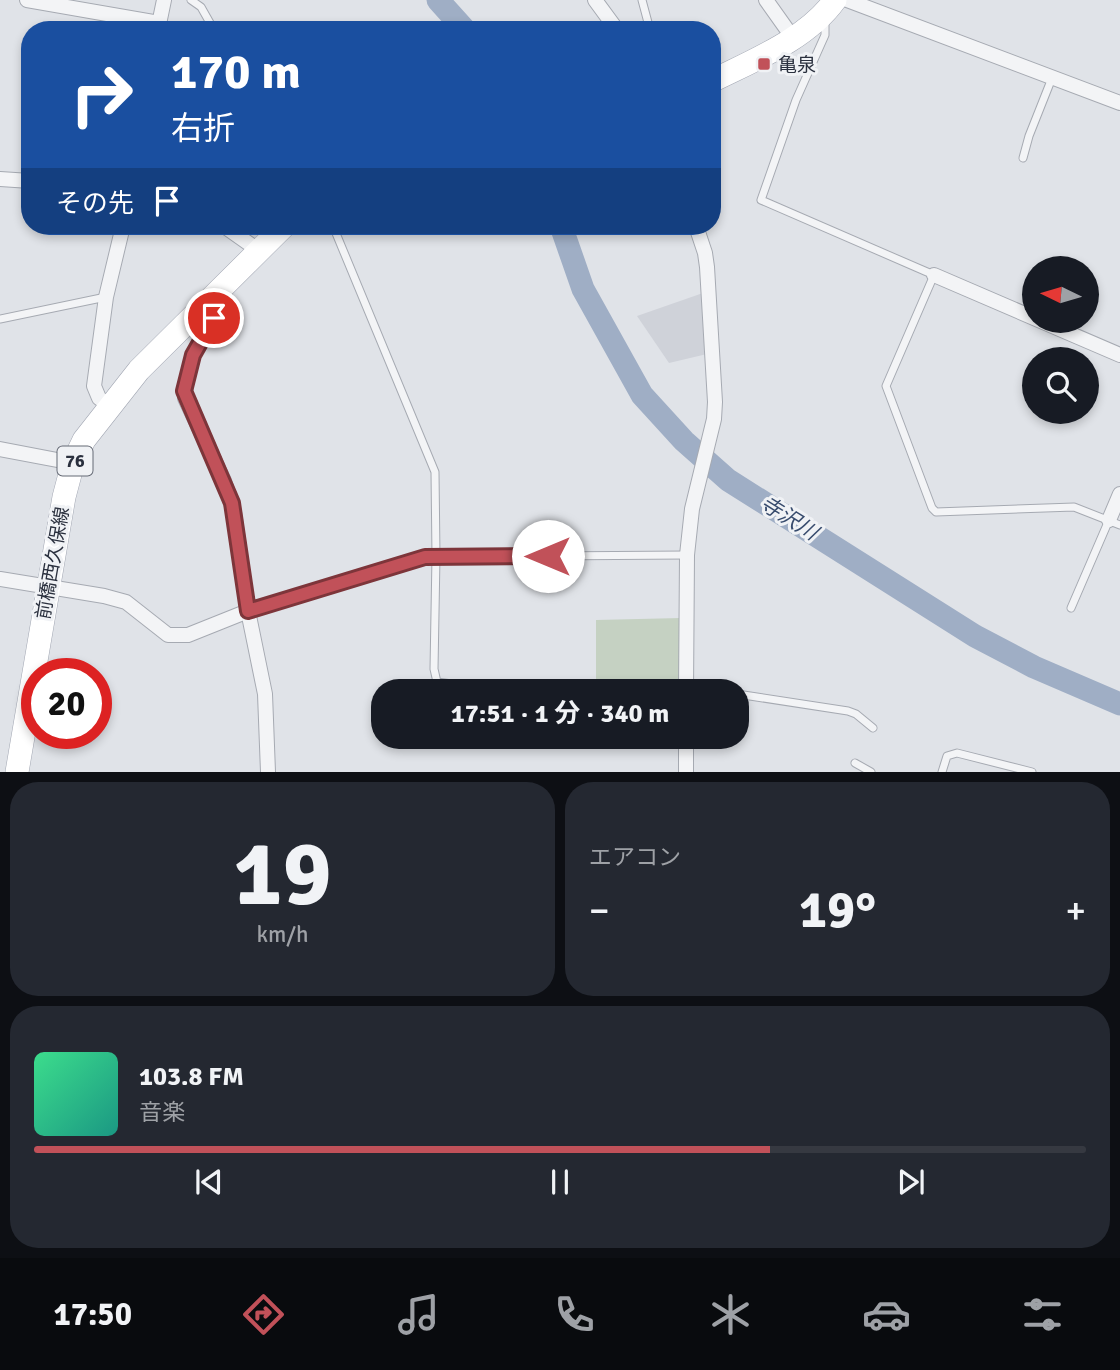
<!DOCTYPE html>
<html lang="ja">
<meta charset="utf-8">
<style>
body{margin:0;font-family:Signika,"Noto Sans JP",sans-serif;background:#242831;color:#f1f3f6;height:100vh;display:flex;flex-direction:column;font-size:26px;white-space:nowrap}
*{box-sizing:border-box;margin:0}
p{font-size:23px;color:#9ea1a6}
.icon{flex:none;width:38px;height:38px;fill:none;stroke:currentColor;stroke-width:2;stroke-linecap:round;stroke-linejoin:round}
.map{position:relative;height:772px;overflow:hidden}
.panel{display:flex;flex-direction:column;gap:10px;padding:10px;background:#0d0f14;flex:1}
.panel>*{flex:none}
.guide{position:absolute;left:21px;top:21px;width:700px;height:214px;border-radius:28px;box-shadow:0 4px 10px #0003;background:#1a4fa0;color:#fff;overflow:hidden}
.needle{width:46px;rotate:275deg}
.fabs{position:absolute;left:1022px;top:256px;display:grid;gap:14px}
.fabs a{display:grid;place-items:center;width:77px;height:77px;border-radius:50%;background:#171b24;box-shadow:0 4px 10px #0003;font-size:35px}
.speed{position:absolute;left:21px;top:658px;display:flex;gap:14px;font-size:35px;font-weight:700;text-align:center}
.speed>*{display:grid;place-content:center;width:91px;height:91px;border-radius:50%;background:#171b24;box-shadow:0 4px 10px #0003;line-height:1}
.speed .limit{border:10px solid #d22;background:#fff;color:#111}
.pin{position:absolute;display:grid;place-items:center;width:60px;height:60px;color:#fff;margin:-30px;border:4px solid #fff;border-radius:50%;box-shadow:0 2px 7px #0007}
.me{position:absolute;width:77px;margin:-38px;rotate:270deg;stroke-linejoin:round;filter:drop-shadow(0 0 5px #0008)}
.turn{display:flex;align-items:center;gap:24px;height:147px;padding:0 35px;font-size:32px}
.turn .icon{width:91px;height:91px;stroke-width:2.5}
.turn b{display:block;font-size:49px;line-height:60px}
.then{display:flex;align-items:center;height:66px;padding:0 35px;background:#0003;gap:14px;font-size:26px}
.big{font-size:52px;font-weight:700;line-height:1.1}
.panel .card{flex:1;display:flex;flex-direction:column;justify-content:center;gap:10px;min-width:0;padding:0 24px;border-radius:28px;background:#242831}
.panel .dial{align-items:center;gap:0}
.dial b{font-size:91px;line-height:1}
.song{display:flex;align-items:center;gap:21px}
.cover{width:84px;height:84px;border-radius:10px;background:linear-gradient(135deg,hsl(150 70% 55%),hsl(170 70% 35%))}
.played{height:7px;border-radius:4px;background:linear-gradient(90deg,#c15159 70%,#363941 70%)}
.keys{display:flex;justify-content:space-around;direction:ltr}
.heat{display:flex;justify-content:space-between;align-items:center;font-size:38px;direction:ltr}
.panel .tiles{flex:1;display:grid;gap:10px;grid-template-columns:1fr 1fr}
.card:last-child{grid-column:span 2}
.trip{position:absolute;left:371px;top:679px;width:378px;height:70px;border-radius:28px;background:#171b24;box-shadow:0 4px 10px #0003;font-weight:700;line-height:70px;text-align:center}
.tab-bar{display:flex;height:112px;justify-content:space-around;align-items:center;background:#090b0e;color:#9ea1a6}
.tab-bar .icon{width:49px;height:49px}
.tab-bar .selected{color:#c15159}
.tab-bar b{font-size:32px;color:#f1f3f6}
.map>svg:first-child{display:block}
</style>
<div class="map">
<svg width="1120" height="772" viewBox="0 0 1120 772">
<rect width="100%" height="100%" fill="#e0e3e8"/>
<path fill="#cfd2d9" d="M703 293 707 354 669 363 637 316Z"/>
<path fill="#c5d1c2" d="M681 618 679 679H596V620Z"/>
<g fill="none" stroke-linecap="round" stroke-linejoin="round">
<g stroke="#9faec5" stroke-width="23">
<path d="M438 0 465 30"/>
<path d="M561 226 583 289 642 395 684 441 728 480 975 636 1034 667 1120 704"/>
</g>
<g stroke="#a6aab2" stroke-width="9">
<g id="lane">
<path d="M191 0 201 7 214 30"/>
<path d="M642 0 650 30"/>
<path d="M825 21V35L796 100 761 200 934 275 886 386 932 508 936 512 1074 507 1120 525"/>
<path d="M1023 158 1029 136 1052 78"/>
<path d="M333 226 435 472 436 556 434 669 437 682 452 684 672 685 717 691"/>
<path d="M0 319 106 297"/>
<path d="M193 355 228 294"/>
<path d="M1071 608 1109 520"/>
<path d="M248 611 425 557 687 555"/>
<path d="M737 694 848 711 856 714 873 728"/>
<path d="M855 763 871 772"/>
<path d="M942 772 947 756 957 753 1032 772"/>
</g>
</g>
<g stroke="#a6aab2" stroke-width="16">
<g id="street">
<path d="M27 0 159 23"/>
<path d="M595 0 617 30"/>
<path d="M766 0 793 38"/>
<path d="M847 0 1120 103"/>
<path d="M158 29 164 0"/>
<path d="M0 179 30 181"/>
<path d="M224 226 258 250"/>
<path d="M934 275 1120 355"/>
<path d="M193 355 186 382 185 398 224 481 234 512 248 611 265 694 268 772"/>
<path d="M110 406 99 398 94 386 106 297 123 226"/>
<path d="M0 449 73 463"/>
<path d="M1109 520 1120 494"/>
<path d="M0 579 104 596 126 602 168 635H188L248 611"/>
<path d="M686 691 687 555 692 509 714 419 715 402 707 267 705 253 696 226"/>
<path d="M686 772V737"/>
</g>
</g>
<g stroke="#a1a6b2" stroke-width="24">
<g id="primary">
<path d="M712 81C754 60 807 39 835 0"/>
<path d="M17 772 64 497 73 463 84 440 139 370 284 226"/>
</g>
</g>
<use href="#lane" stroke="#f3f4f6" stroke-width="7"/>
<use href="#street" stroke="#f3f4f6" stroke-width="14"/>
<use href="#primary" stroke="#fff" stroke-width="23"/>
</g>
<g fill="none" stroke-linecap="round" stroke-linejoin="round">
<g stroke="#7d353a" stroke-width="18">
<path id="route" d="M214 318 193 355 184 391 232 503 248 611 425 557 548 556"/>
</g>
<use href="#route" stroke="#c15159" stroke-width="12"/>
</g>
<rect fill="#c15159" stroke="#f0f2f5" stroke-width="2.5" x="757" y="57" width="14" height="14" rx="3.5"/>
<g text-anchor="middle" stroke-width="6" stroke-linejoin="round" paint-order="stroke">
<rect fill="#f0f2f5" stroke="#656a75" stroke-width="2" x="57.5" y="446.5" width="35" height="29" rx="5"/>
<g font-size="18" font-weight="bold" fill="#2a303e">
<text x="75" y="467">76</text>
</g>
<g font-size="19" fill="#2a303e" stroke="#f0f2f5" text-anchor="start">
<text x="778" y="71">亀泉</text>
</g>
<g font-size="19" fill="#2a303e" stroke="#f0f2f5">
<text transform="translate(52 563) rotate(-80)" y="7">前橋西久保線</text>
</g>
<g font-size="21" font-style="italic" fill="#384c6e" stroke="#f0f2f5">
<text transform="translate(789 518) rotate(32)" y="7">寺沢川</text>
</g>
</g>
</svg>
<div class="fabs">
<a><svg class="needle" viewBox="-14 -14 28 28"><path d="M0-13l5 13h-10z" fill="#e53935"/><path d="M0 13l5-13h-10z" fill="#9ea1a6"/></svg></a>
<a><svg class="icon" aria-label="search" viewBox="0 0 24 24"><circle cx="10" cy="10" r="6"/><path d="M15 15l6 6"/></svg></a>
</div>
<div class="speed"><div class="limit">20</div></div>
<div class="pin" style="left:214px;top:318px;background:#d93025"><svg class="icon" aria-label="arrive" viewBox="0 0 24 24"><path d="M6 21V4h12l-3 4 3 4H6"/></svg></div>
<svg class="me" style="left:548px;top:556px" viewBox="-20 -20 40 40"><circle r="19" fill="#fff"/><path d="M0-13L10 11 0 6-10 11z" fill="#c15159"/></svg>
<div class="trip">17:51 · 1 分 · 340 m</div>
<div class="guide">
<div class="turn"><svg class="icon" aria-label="right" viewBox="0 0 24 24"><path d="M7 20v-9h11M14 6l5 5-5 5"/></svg><div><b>170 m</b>右折</div></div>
<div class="then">その先<svg class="icon" aria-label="arrive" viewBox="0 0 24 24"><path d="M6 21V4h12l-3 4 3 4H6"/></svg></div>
</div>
</div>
<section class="panel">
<div class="tiles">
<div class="card dial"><b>19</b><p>km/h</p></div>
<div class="card"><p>エアコン</p>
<div class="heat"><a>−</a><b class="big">19°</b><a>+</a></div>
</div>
<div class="card">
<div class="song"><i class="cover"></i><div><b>103.8 FM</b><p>音楽</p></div></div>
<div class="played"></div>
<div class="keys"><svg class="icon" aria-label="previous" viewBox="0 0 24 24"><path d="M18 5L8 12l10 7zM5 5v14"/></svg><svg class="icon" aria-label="pause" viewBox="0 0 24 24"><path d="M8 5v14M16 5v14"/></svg><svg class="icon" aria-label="next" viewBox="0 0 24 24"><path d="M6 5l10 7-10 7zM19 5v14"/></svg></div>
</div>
</div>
</section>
<nav class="tab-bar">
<b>17:50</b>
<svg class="icon selected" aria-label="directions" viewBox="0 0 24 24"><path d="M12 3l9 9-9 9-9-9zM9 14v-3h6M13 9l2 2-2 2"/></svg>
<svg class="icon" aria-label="music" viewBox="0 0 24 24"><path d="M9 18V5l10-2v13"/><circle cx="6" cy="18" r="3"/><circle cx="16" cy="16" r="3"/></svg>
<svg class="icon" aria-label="phone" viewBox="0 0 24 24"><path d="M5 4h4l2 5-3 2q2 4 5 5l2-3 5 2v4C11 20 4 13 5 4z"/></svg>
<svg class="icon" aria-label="climate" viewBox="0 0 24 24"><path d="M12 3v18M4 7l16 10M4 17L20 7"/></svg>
<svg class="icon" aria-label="car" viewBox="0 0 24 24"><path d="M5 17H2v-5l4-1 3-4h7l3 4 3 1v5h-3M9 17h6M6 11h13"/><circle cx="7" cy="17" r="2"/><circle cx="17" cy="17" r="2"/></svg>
<svg class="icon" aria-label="filters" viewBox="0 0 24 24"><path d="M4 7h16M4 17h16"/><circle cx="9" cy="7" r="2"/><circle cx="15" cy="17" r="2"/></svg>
</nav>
